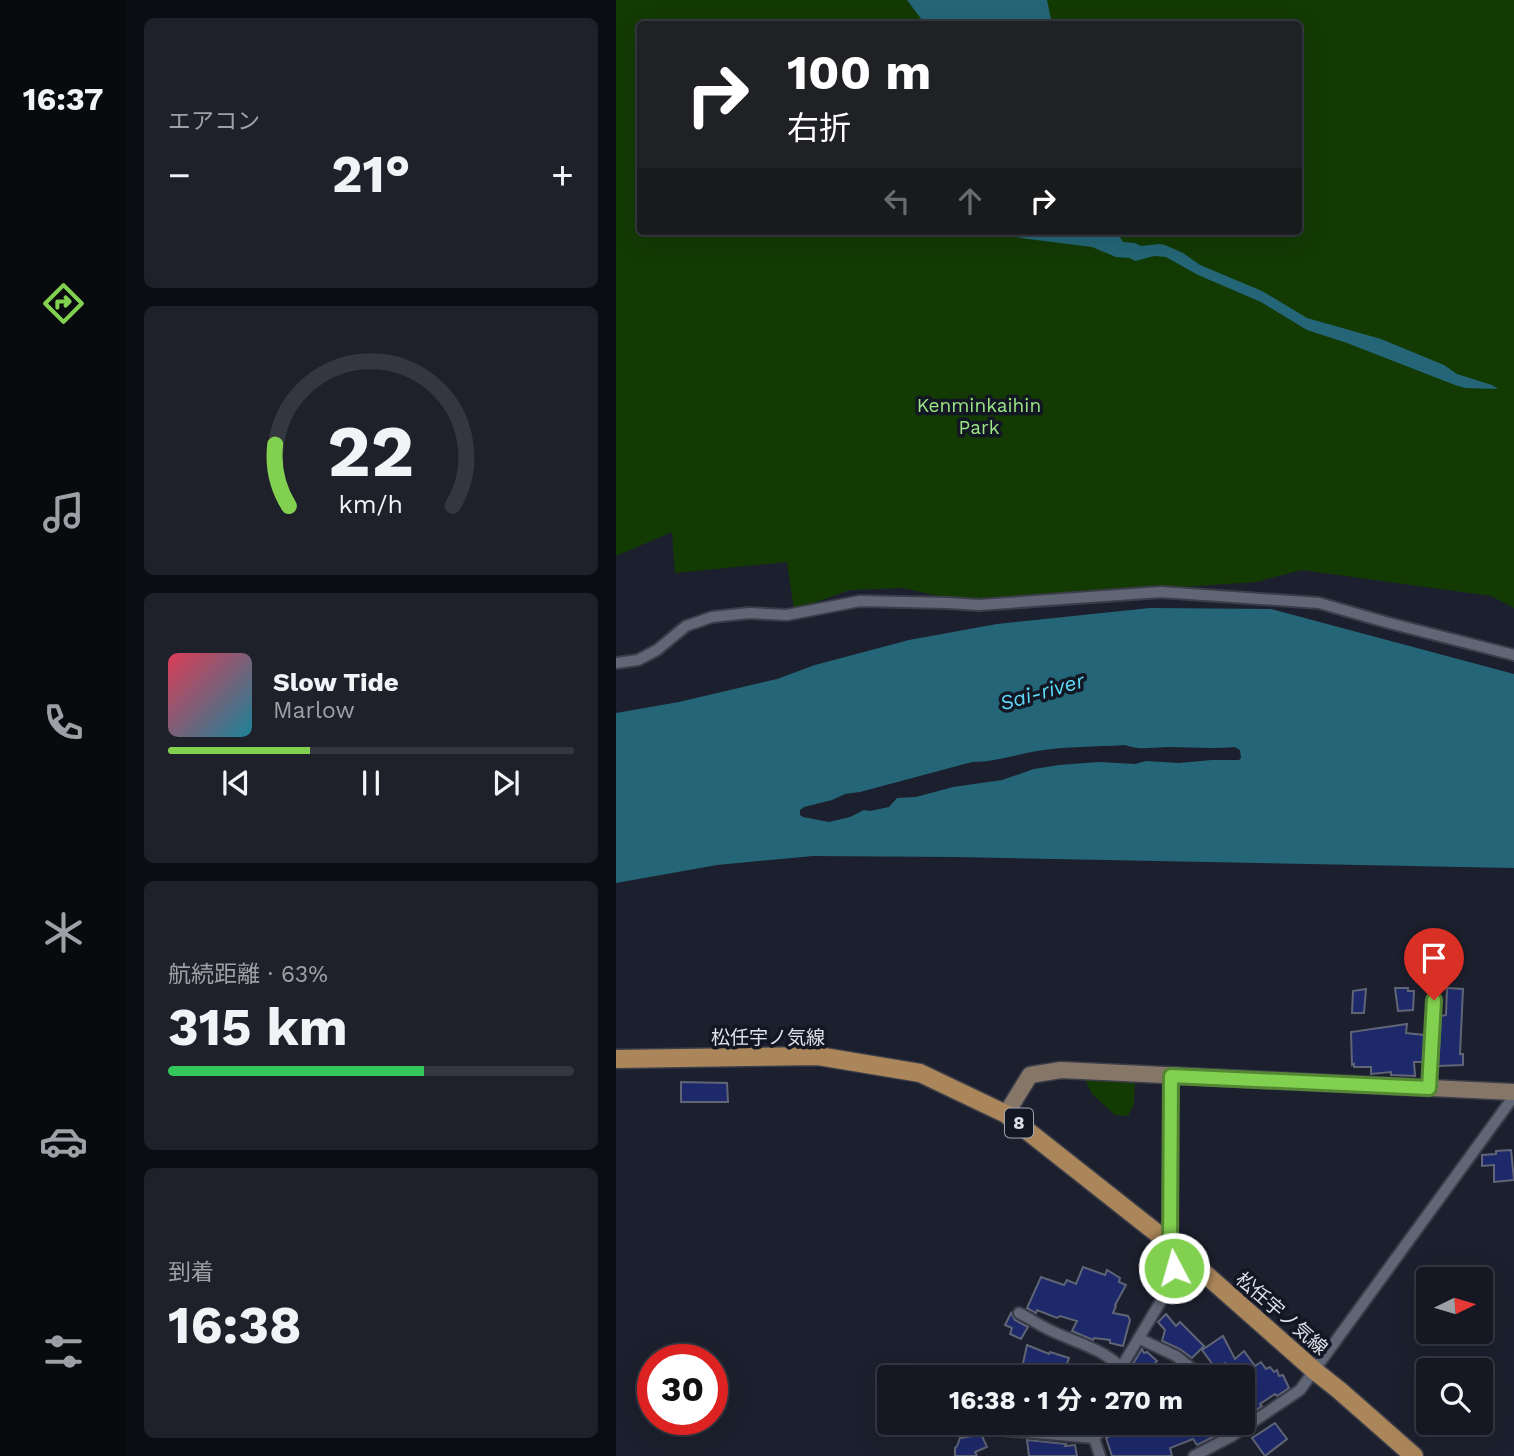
<!DOCTYPE html>
<html lang="ja">
<meta charset="utf-8">
<style>
body{margin:0;font-family:"Work Sans","Noto Sans JP",sans-serif;background:#1e212a;color:#f1f3f6;height:100vh;display:flex;flex-direction:column;font-size:26px;white-space:nowrap}
*{box-sizing:border-box;margin:0}
p{font-size:23px;color:#9da0a5}
.icon{flex:none;width:38px;height:38px;fill:none;stroke:currentColor;stroke-width:2;stroke-linecap:round;stroke-linejoin:round}
.map{position:relative;flex:1;overflow:hidden}
.side{display:flex;flex-direction:column;gap:18px;padding:18px;background:#0c0d13;width:490px}
.side>*{flex:none}
.guide{position:absolute;left:21px;top:21px;width:665px;height:214px;border-radius:7px;box-shadow:0 7px 28px #0002,0 0 0 2px #343740;background:#202124;color:#fff;overflow:hidden}
.needle{width:46px;rotate:85deg}
.fabs{position:absolute;left:800px;top:1267px;display:grid;gap:14px}
.fabs a{display:grid;place-items:center;width:77px;height:77px;border-radius:7px;background:#151822;box-shadow:0 7px 28px #0002,0 0 0 2px #343740;font-size:35px}
.speed{position:absolute;left:21px;top:1344px;display:flex;gap:14px;font-size:35px;font-weight:700;text-align:center}
.speed>*{display:grid;place-content:center;width:91px;height:91px;border-radius:50%;background:#151822;box-shadow:0 7px 28px #0002,0 0 0 2px #343740;line-height:1}
.speed .limit{border:10px solid #d22;background:#fff;color:#111}
.pin{position:absolute;display:grid;place-items:center;width:60px;height:60px;color:#fff;margin:-72px -30px;border-radius:50% 50% 50% 0;rotate:-45deg;box-shadow:0 0 7px #0007}
.pin .icon{rotate:45deg}
.me{position:absolute;width:77px;margin:-38px;rotate:354deg;stroke-linejoin:round;filter:drop-shadow(0 0 5px #0008)}
.turn{display:flex;align-items:center;gap:24px;height:147px;padding:0 35px;font-size:32px}
.turn .icon{width:91px;height:91px;stroke-width:2.5}
.turn b{display:block;font-size:49px;line-height:60px}
.lanes{display:flex;align-items:center;height:66px;padding:0 35px;background:#0003;justify-content:center;gap:35px;direction:ltr}
.lanes .off{opacity:.35}
.big{font-size:52px;font-weight:700;line-height:1.1}
.side .widget{flex:1;display:flex;flex-direction:column;justify-content:center;gap:10px;min-width:0;padding:0 24px;border-radius:10px;background:#1e212a}
.side .dial{align-items:center;gap:0}
.dial svg{height:182px;overflow:visible;fill:none;stroke:#343740;stroke-width:7;stroke-linecap:round;text-anchor:middle}
.dial text{fill:#f1f3f6;stroke:none}
.song{display:flex;align-items:center;gap:21px}
.cover{width:84px;height:84px;border-radius:10px;background:linear-gradient(135deg,hsl(350 70% 55%),hsl(190 70% 35%))}
.played{height:7px;border-radius:4px;background:linear-gradient(90deg,#82d04f 35%,#343740 35%)}
.keys{display:flex;justify-content:space-around;direction:ltr}
.heat{display:flex;justify-content:space-between;align-items:center;font-size:38px;direction:ltr}
.charge{height:10px;border-radius:5px;background:linear-gradient(90deg,#34c759 63%,#343740 0)}
.trip{position:absolute;left:261px;top:1365px;width:378px;height:70px;border-radius:7px;background:#151822;box-shadow:0 7px 28px #0002,0 0 0 2px #343740;font-weight:700;line-height:70px;text-align:center}
main{display:flex;flex:1;min-height:0}
.tabs{display:flex;flex-direction:column;width:126px;justify-content:space-around;align-items:center;background:#080a0e;color:#9da0a5}
.tabs .icon{width:49px;height:49px}
.tabs .current{color:#82d04f}
.tabs b{font-size:32px;color:#f1f3f6}
.map>svg:first-child{display:block}
</style>
<main>
<nav class="tabs">
<b>16:37</b>
<svg class="icon current" aria-label="directions" viewBox="0 0 24 24"><path d="M12 3l9 9-9 9-9-9zM9 14v-3h6M13 9l2 2-2 2"/></svg>
<svg class="icon" aria-label="music" viewBox="0 0 24 24"><path d="M9 18V5l10-2v13"/><circle cx="6" cy="18" r="3"/><circle cx="16" cy="16" r="3"/></svg>
<svg class="icon" aria-label="phone" viewBox="0 0 24 24"><path d="M5 4h4l2 5-3 2q2 4 5 5l2-3 5 2v4C11 20 4 13 5 4z"/></svg>
<svg class="icon" aria-label="climate" viewBox="0 0 24 24"><path d="M12 3v18M4 7l16 10M4 17L20 7"/></svg>
<svg class="icon" aria-label="car" viewBox="0 0 24 24"><path d="M5 17H2v-5l4-1 3-4h7l3 4 3 1v5h-3M9 17h6M6 11h13"/><circle cx="7" cy="17" r="2"/><circle cx="17" cy="17" r="2"/></svg>
<svg class="icon" aria-label="filters" viewBox="0 0 24 24"><path d="M4 7h16M4 17h16"/><circle cx="9" cy="7" r="2"/><circle cx="15" cy="17" r="2"/></svg>
</nav>
<section class="side">
<div class="widget"><p>エアコン</p>
<div class="heat"><a>−</a><b class="big">21°</b><a>+</a></div>
</div>
<div class="widget dial"><svg viewBox="0 0 100 80">
<path d="M14 69A42 42 0 1 1 86 69"/>
<path d="M14 69A42 42 0 0 1 8 42" stroke="#82d04f"/>
<text x="50" y="56" font-size="32" font-weight="700">22</text>
<text x="50" y="72" font-size="11">km/h</text>
</svg></div>
<div class="widget">
<div class="song"><i class="cover"></i><div><b>Slow Tide</b><p>Marlow</p></div></div>
<div class="played"></div>
<div class="keys"><svg class="icon" aria-label="previous" viewBox="0 0 24 24"><path d="M18 5L8 12l10 7zM5 5v14"/></svg><svg class="icon" aria-label="pause" viewBox="0 0 24 24"><path d="M8 5v14M16 5v14"/></svg><svg class="icon" aria-label="next" viewBox="0 0 24 24"><path d="M6 5l10 7-10 7zM19 5v14"/></svg></div>
</div>
<div class="widget"><p>航続距離 · 63%</p><b class="big">315 km</b><div class="charge"></div></div>
<div class="widget"><p>到着</p><b class="big">16:38</b></div>
</section>
<div class="map">
<svg width="898" height="1456" viewBox="0 0 898 1456">
<rect width="100%" height="100%" fill="#1c202e"/>
<g fill="#143a04" fill-rule="evenodd">
<path d="M0 0H898V608L875 596 686 570 640 582 356 601 335 599 288 588 234 590 178 610 171 562 59 573 56 532 0 556ZM24 24H682V231H24Z"/>
<path d="M469 1080 519 1082 518 1104 512 1116 499 1115 476 1094Z"/>
</g>
<g fill="#246677" fill-rule="evenodd">
<path d="M291 0H431L436 24H309Z"/>
<path d="M366 231H500L507 242 519 243 525 246 543 244 549 245 567 253 584 265 646 291 691 318 765 339 828 365 841 374 876 385 882 389 849 388 839 385 731 343 691 330 645 302 582 275 550 257 538 256 519 261 514 258 500 257 476 247 412 239Z"/>
<path d="M534 608 655 609 898 674V868L339 857 197 856 101 865 0 883V713L63 702 161 679 199 665 293 640 381 624ZM509 745C525 751 536 747 553 747 575 747 597 749 619 747L624 750 625 758 623 760H596L563 763 530 761 519 764 483 762 443 765 418 769 386 780 337 787 300 797 281 798 273 807 254 811 248 810 234 817 213 822 187 817 184 815V810L188 807 216 800 229 794 244 792 356 762C378 762 399 755 421 751 450 746 480 747 509 745Z"/>
</g>
<g fill="#1e296c" stroke="#5f6575" stroke-width="2">
<path d="M779 988H792V991H798L797 1010 782 1011Z"/>
<path d="M831 988 847 989 844 1054H847V1065L822 1066 825 1016 830 1015Z"/>
<path d="M750 989 748 1013H736L737 991Z"/>
<path d="M791 1024 790 1033 808 1035 807 1062H798L799 1076 775 1075V1072L755 1074V1067H738V1064L736 1065 735 1032Z"/>
<path d="M65 1082 111 1083 112 1102H65Z"/>
<path d="M895 1150 898 1180 878 1182V1165L866 1166V1155L880 1154V1151Z"/>
<path d="M467 1267 489 1275 491 1270 504 1278 503 1282 510 1285 499 1305 500 1306 497 1313 512 1316 514 1320 507 1346 494 1343V1340L478 1338 477 1340 456 1331 461 1321 444 1316 441 1318 421 1310 420 1313 411 1308 425 1277 448 1285 451 1280 460 1284Z"/>
<path d="M395 1313 399 1320 412 1327 405 1339 394 1334 396 1328 389 1325Z"/>
<path d="M550 1314 560 1326 564 1322 588 1346 576 1358 564 1349 546 1341 549 1330 542 1322Z"/>
<path d="M607 1336 619 1359 628 1351 639 1366 645 1362 650 1369 654 1367 658 1372 661 1370 663 1376 667 1375 673 1388 661 1396 659 1394 644 1404 646 1406 631 1416 626 1409V1377H622L609 1363 600 1369 586 1350Z"/>
<path d="M411 1345 433 1354 434 1352 453 1358 446 1377H404Z"/>
<path d="M526 1349 528 1353 531 1352 541 1361 525 1377H521L515 1367Z"/>
<path d="M409 1423H457L455 1428 409 1424Z"/>
<path d="M577 1423H601L605 1433 581 1445 577 1439 554 1448 556 1456H496L490 1438 520 1425 524 1435 547 1425 548 1436Z"/>
<path d="M659 1423 671 1439 649 1456 636 1438Z"/>
<path d="M357 1436H366L371 1447 359 1452 361 1456H339V1448L341 1446 344 1438Z"/>
<path d="M411 1440 450 1444 449 1446 459 1445 461 1456H413Z"/>
</g>
<g fill="none" stroke-linecap="round" stroke-linejoin="round">
<g stroke="#3b3d49" stroke-width="14">
<g id="street">
<path d="M0 663 22 660 41 650 70 626 96 617 133 613 171 615 244 601 332 603 363 605 545 592 703 603 773 623 898 655"/>
<path d="M813 1088 818 1000"/>
<path d="M554 1244 555 1076"/>
<path d="M403 1313C415 1319 426 1327 438 1332 464 1344 497 1352 513 1377"/>
<path d="M524 1339 560 1356 583 1374 585 1377"/>
<path d="M506 1366 554 1286 561 1249"/>
<path d="M609 1423 616 1436"/>
<path d="M349 1427 478 1438"/>
<path d="M484 1456 478 1438 493 1423"/>
<path d="M578 1456 616 1436 684 1390 898 1096"/>
</g>
</g>
<g stroke="#3b3d49" stroke-width="19">
<path id="secondary" d="M390 1114 414 1075 445 1070 898 1092"/>
</g>
<g stroke="#3b3d49" stroke-width="21">
<path id="primary" d="M0 1059 202 1056 304 1073 390 1114 561 1249 699 1371 723 1390 798 1456"/>
</g>
<use href="#street" stroke="#616676" stroke-width="10"/>
<use href="#secondary" stroke="#867668" stroke-width="16"/>
<use href="#primary" stroke="#ab865a" stroke-width="18"/>
</g>
<g fill="none" stroke-linecap="round" stroke-linejoin="round">
<g stroke="#548733" stroke-width="18">
<path id="route" d="M558 1268 561 1249 554 1244 555 1076 813 1088 818 1000"/>
</g>
<use href="#route" stroke="#82d04f" stroke-width="12"/>
</g>
<g text-anchor="middle" stroke-width="7" stroke-linejoin="round" paint-order="stroke">
<rect fill="#131724" stroke="#a1a4af" stroke-width="2" x="389" y="1108.5" width="28" height="29" rx="5"/>
<g font-size="18" font-weight="bold" fill="#dee1ea">
<text x="403" y="1129">8</text>
</g>
<g font-size="19" fill="#9be585" stroke="#131724">
<text x="363" y="412">Kenminkaihin<tspan x="363" dy="22">Park</tspan></text>
</g>
<g font-size="19" fill="#dee1ea" stroke="#131724">
<text x="152" y="1044">松任宇ノ気線</text>
<text transform="translate(666 1313) rotate(41)" y="7">松任宇ノ気線</text>
</g>
<g font-size="21" font-style="italic" fill="#5dd9f9" stroke="#131724">
<text transform="translate(426 692) rotate(-16)" y="7">Sai-river</text>
</g>
</g>
</svg>
<div class="fabs">
<a><svg class="needle" viewBox="-14 -14 28 28"><path d="M0-13l5 13h-10z" fill="#e53935"/><path d="M0 13l5-13h-10z" fill="#9da0a5"/></svg></a>
<a><svg class="icon" aria-label="search" viewBox="0 0 24 24"><circle cx="10" cy="10" r="6"/><path d="M15 15l6 6"/></svg></a>
</div>
<div class="speed"><div class="limit">30</div></div>
<div class="pin" style="left:818px;top:1000px;background:#d93025"><svg class="icon" aria-label="arrive" viewBox="0 0 24 24"><path d="M6 21V4h12l-3 4 3 4H6"/></svg></div>
<svg class="me" style="left:558px;top:1268px" viewBox="-20 -20 40 40"><circle r="17" fill="#82d04f" stroke="#fff" stroke-width="3"/><path d="M0-11L8 9 0 5-8 9z" fill="#fff"/></svg>
<div class="trip">16:38 · 1 分 · 270 m</div>
<div class="guide">
<div class="turn"><svg class="icon" aria-label="right" viewBox="0 0 24 24"><path d="M7 20v-9h11M14 6l5 5-5 5"/></svg><div><b>100 m</b>右折</div></div>
<div class="lanes"><svg class="icon off" aria-label="left" viewBox="0 0 24 24"><path d="M17 20v-9H6M10 6l-5 5 5 5"/></svg><svg class="icon off" aria-label="ahead" viewBox="0 0 24 24"><path d="M12 20V5M6 11l6-6 6 6"/></svg><svg class="icon" aria-label="right" viewBox="0 0 24 24"><path d="M7 20v-9h11M14 6l5 5-5 5"/></svg></div>
</div>
</div>
</main>
